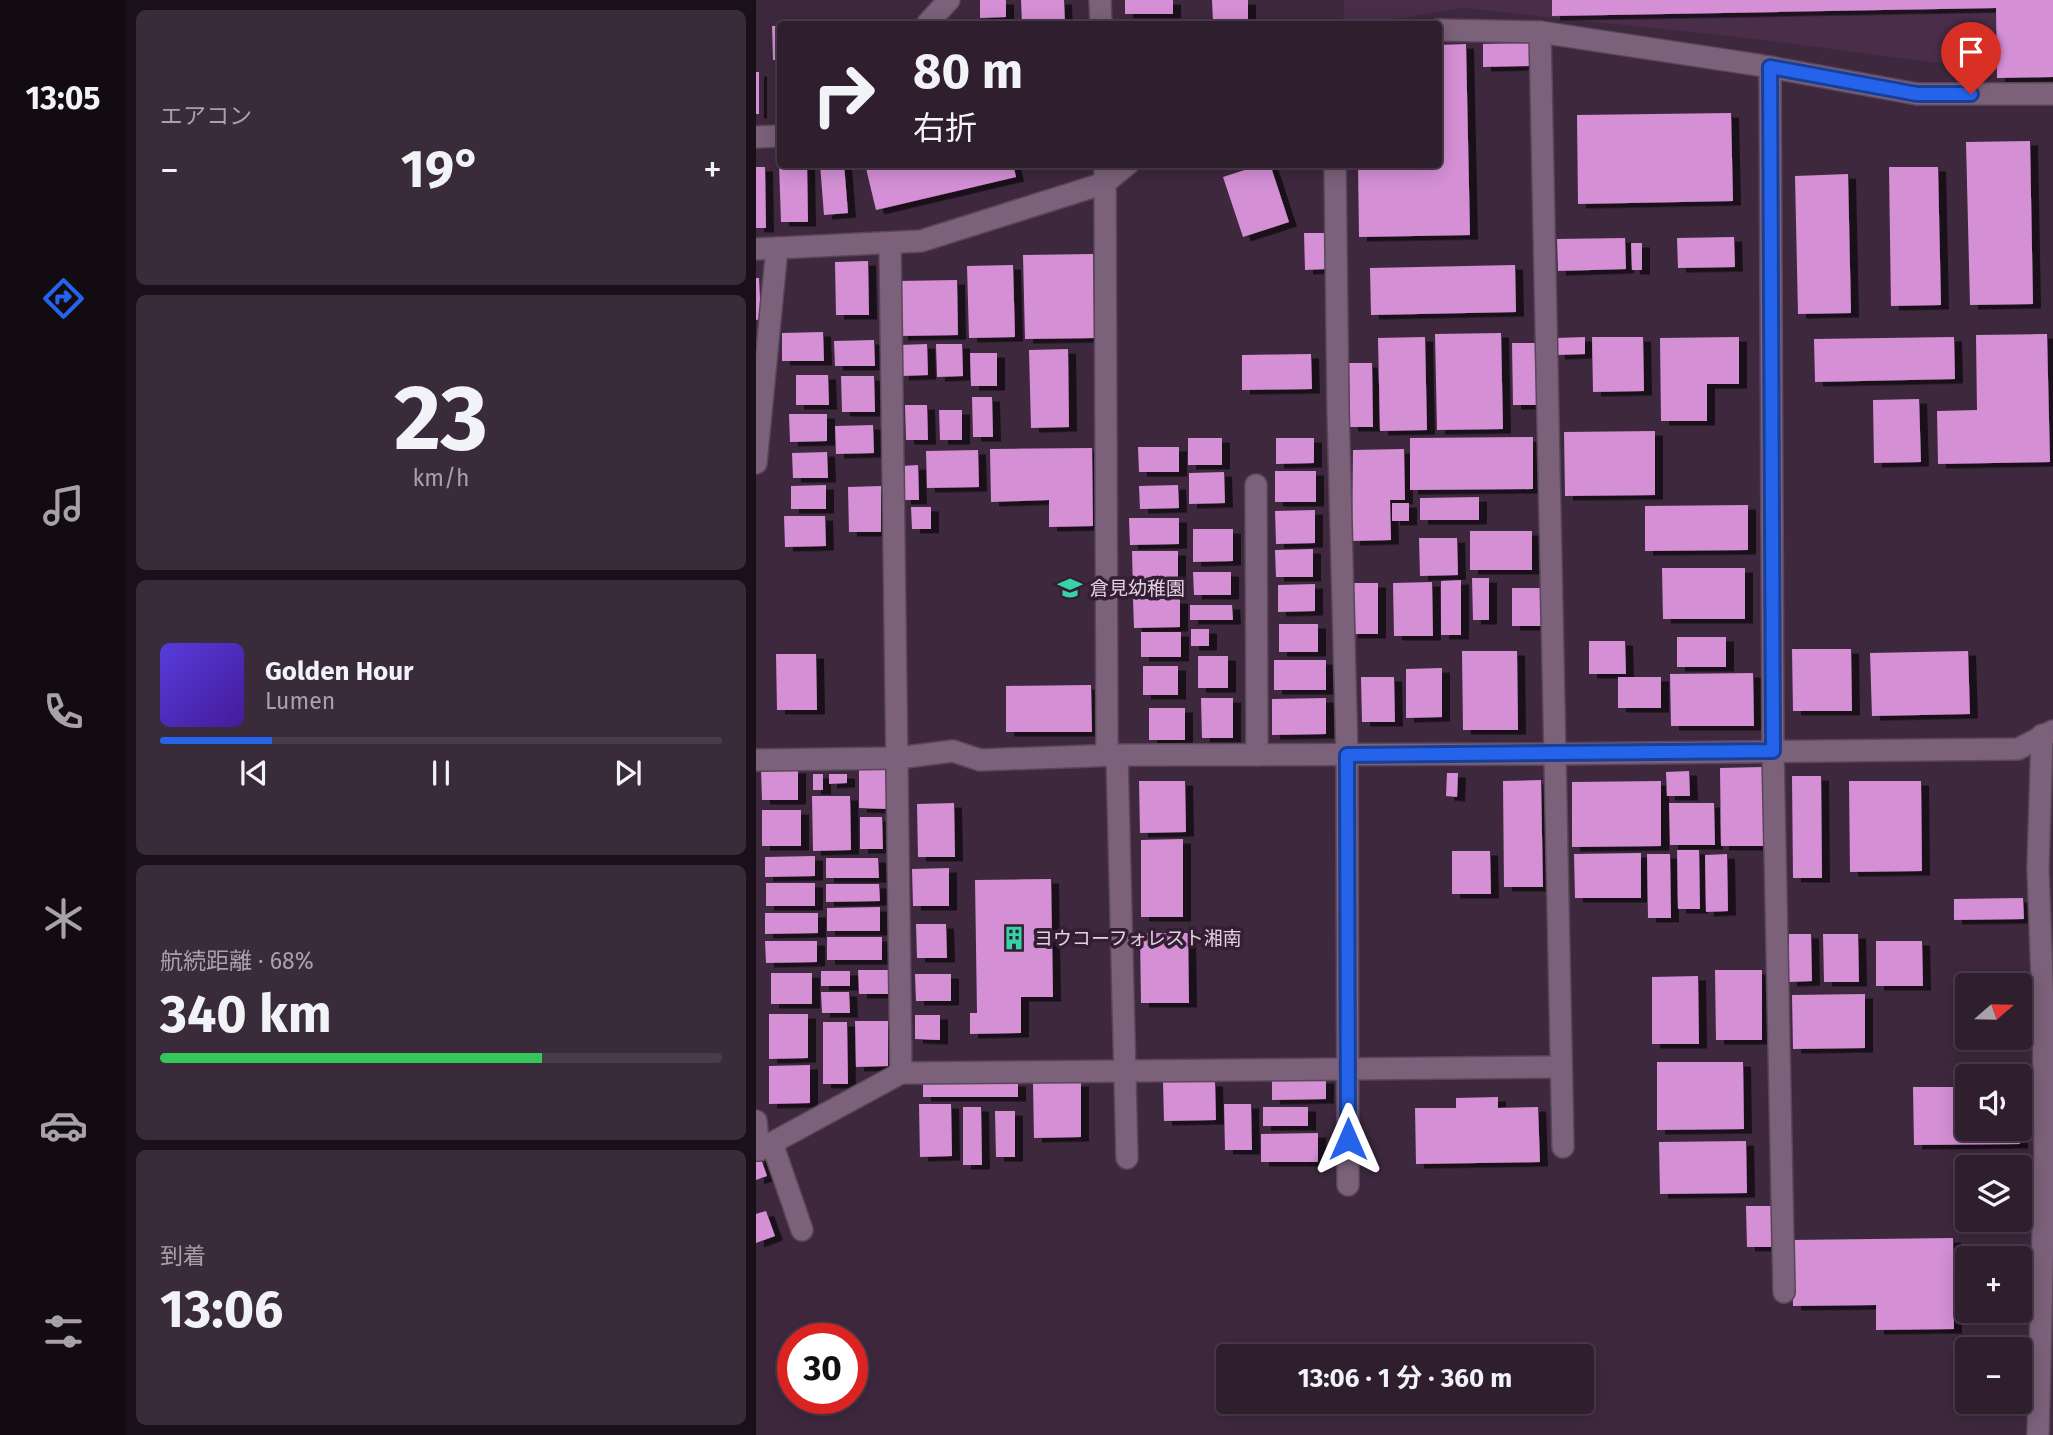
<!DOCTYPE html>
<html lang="ja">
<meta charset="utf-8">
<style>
body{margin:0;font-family:"Fira Sans","Noto Sans JP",sans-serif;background:#3a2b3a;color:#f1f3f6;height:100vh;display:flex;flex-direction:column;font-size:26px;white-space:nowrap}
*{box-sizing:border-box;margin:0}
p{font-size:23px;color:#a7a2aa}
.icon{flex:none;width:38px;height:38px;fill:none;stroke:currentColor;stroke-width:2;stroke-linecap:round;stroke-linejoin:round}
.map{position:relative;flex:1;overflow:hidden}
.details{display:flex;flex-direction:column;gap:10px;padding:10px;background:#191019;width:630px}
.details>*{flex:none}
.top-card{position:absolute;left:21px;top:21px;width:665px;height:147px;border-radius:7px;box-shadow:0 4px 18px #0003,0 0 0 2px #493c4a;background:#2e1e2e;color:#f1f3f6;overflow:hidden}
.needle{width:46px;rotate:70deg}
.controls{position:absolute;left:1199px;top:973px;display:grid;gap:14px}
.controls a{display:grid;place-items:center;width:77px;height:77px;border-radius:7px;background:#2e1e2e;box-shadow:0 4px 18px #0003,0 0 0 2px #493c4a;font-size:35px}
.speed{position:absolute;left:21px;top:1323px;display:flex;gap:14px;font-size:35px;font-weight:700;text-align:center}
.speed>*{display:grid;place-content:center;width:91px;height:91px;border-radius:50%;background:#2e1e2e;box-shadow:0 4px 18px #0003,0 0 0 2px #493c4a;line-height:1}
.speed .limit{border:10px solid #d22;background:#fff;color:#111}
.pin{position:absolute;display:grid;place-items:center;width:60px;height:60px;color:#fff;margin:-72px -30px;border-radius:50% 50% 50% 0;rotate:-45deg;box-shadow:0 0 7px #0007}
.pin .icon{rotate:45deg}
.me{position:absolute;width:77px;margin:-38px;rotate:0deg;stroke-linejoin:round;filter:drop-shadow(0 0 5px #0008)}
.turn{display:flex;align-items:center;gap:24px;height:147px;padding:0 21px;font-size:32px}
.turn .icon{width:91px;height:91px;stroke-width:2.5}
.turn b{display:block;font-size:49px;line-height:60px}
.big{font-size:52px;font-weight:700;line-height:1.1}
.details .tile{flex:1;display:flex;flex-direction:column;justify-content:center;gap:10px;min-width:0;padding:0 24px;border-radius:10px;background:#3a2b3a}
.details .dial{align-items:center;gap:0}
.dial b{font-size:91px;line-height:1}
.song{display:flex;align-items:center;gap:21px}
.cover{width:84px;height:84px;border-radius:10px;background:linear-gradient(135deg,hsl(250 70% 55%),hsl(260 70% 35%))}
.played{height:7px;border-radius:4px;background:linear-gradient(90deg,#2563eb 20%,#493c4a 20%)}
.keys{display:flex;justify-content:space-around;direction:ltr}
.heat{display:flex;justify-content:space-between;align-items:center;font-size:38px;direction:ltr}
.charge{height:10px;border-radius:5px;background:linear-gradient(90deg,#34c759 68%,#493c4a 0)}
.trip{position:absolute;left:460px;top:1344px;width:378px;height:70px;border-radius:7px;background:#2e1e2e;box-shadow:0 4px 18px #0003,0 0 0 2px #493c4a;font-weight:700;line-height:70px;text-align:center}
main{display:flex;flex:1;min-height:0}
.tab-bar{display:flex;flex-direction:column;width:126px;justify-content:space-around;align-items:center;background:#120c12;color:#a7a2aa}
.tab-bar .icon{width:49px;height:49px}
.tab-bar .selected{color:#2563eb}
.tab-bar b{font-size:32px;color:#f1f3f6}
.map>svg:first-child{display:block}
</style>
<main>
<nav class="tab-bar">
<b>13:05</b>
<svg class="icon selected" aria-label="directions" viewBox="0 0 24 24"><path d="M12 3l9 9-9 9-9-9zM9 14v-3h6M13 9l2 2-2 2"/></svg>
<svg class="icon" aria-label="music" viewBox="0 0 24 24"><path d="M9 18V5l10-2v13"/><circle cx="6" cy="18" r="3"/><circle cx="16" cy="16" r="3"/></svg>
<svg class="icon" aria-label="phone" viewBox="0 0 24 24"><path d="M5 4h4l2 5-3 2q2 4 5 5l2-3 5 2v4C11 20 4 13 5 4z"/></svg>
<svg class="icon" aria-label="climate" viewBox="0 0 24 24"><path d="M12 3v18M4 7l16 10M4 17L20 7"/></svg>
<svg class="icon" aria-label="car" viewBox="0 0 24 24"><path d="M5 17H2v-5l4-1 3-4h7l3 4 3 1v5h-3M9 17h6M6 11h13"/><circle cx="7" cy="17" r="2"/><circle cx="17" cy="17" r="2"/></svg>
<svg class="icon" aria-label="filters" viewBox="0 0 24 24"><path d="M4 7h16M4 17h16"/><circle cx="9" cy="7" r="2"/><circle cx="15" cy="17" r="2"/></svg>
</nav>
<section class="details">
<div class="tile"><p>エアコン</p>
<div class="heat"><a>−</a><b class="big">19°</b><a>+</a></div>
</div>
<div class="tile dial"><b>23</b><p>km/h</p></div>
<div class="tile">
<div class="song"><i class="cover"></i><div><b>Golden Hour</b><p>Lumen</p></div></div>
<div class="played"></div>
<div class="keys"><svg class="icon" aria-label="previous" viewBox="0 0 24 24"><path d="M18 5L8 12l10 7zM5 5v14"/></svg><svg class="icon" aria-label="pause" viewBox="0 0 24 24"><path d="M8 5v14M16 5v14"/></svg><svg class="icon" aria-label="next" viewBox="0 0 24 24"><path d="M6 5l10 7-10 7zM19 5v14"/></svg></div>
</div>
<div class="tile"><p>航続距離 · 68%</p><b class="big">340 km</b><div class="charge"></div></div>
<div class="tile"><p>到着</p><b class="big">13:06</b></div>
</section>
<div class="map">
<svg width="1297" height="1435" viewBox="0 0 1297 1435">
<defs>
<filter id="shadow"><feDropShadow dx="8" dy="4.5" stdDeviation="0" flood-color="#0009"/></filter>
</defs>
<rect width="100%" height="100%" fill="#3e283e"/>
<path fill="#492d49" d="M588 0H1297V78L1000 39 707 8 608 24H587Z"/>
<g fill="#d58fd5" filter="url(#shadow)">
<path d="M224 0H250V17L224 18Z"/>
<path d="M265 0H308L309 24H266Z"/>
<rect x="369" y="0" width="48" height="14"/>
<path d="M456 0H492V22H457Z"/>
<path d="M796 0H1297V77L1241 78 1240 8 796 16Z"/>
<path d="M418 20V24H371V21Z"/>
<path d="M16 26H24V60H17Z"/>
<path d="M774 43V66L727 67V44Z"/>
<path d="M710 44 714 235 603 237 602 164H682V45Z"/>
<path d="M19 71H24V114H20Z"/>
<rect x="0" y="72" width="3" height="42"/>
<path d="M975 113 977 201 822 204 821 115Z"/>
<path d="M1274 141 1277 304 1214 305 1210 142Z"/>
<path d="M23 164H51L52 222H25Z"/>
<path d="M64 164H88L92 213 68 215Z"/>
<path d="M109 164H257L260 177 120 210Z"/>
<path d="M507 164H514L533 222 487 237 467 177Z"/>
<path d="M0 167H9L10 228H0Z"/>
<path d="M1133 167H1182L1185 305 1135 306Z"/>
<path d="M1092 174 1095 313 1042 314 1039 176Z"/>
<path d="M548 233H569L570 269 549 270Z"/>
<path d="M978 237 979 267 922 268 921 238Z"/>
<path d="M869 238 870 269 802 271 801 239Z"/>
<path d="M875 243H886V270H876Z"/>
<path d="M337 254 338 338 269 339 267 255Z"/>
<path d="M112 261 113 315H80L79 262Z"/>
<path d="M257 265 259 337 213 338 211 266Z"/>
<path d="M759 265 760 312 615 315 614 268Z"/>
<path d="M0 278H3L5 319 0 320Z"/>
<path d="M201 280 202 335 144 336 143 281Z"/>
<path d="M67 332 68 361H26V333Z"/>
<path d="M745 333 747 429 681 430 679 334Z"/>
<path d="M1291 334 1294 462 1182 464 1181 411 1221 410 1220 335Z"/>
<path d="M669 337 671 430 624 431 622 338Z"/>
<path d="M829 337V354L801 355 800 338Z"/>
<path d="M836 337H887L888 391 837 392Z"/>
<path d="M983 337V384H951V421H905L904 338Z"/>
<path d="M1198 337 1199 379 1059 382 1058 339Z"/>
<path d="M118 340 119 366H79L78 341Z"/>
<path d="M756 343H782L783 405H757Z"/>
<path d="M171 344 172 375 145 376 144 345Z"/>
<path d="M180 344H206L207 376 181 377Z"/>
<path d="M312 349 313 427 275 428 273 350Z"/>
<path d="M214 353H241V386H215Z"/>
<path d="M555 354 556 389 486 390V355Z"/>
<path d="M593 363H616L617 427H594Z"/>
<path d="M40 375H72L73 405H40Z"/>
<path d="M85 376H118L119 412H86Z"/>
<path d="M216 397H236L237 437H217Z"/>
<path d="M1163 399 1165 462 1118 463 1117 400Z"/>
<path d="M149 405H171L172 440H150Z"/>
<path d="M183 410H206V440H184Z"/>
<path d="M33 414H71V441L34 442Z"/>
<path d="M117 425 118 453 80 454 79 426Z"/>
<path d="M899 431V495L809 496 808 432Z"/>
<path d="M777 437V489L654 490V438Z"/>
<rect x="432" y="438" width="34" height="27"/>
<path d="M520 438H558V463L520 464Z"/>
<path d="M382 447H423V472H383Z"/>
<path d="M336 448 337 526 293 527V500L235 502 234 449Z"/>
<path d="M648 449 649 500H634L635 540 596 541 597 450Z"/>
<path d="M222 450 223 487 171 488 170 451Z"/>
<path d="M71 452 72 478H37L36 453Z"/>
<path d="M162 465 163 500H147L146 466Z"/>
<rect x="519" y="471" width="41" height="31"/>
<path d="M468 472 469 503 433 504V473Z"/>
<path d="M70 485V509H35V486Z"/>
<path d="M422 485 423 508 384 509 383 486Z"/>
<path d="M125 486V532H93L92 487Z"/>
<path d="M723 497V520H664V498Z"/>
<rect x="636" y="503" width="17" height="18"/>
<path d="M992 505V550L889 551V506Z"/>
<path d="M155 507H175V529H156Z"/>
<path d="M559 510V543L520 544 519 511Z"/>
<path d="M28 516H69L70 546 29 547Z"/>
<path d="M373 518H423V544L374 545Z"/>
<path d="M437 529H477V561L437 562Z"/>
<rect x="714" y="531" width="62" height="39"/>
<path d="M663 538H701L702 575 664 576Z"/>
<path d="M557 549V577H520L519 550Z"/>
<path d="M376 551H422V591L377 592Z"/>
<path d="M906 568H989V619H907Z"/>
<path d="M437 572H475V595H438Z"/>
<path d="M716 578H733V620H717Z"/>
<path d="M705 580V635H685V581Z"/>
<path d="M676 582 677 636H638L637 583Z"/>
<rect x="594" y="583" width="28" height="51"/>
<path d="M559 584V611L522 612V585Z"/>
<path d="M756 588H785L786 626H756Z"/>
<path d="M377 599H424V627L378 628Z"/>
<path d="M434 605H476L477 620H434Z"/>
<rect x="523" y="624" width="39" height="28"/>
<rect x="435" y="629" width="18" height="17"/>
<rect x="385" y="632" width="40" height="25"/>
<rect x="921" y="637" width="49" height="30"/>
<path d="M833 641H869L870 674H833Z"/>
<path d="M1036 649H1095L1096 711H1037Z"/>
<path d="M706 651H761L762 730H707Z"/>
<path d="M1212 651 1214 714 1116 716 1114 653Z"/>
<path d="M20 654H60L61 710H21Z"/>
<rect x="442" y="656" width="30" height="32"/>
<rect x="518" y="660" width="52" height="30"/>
<rect x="387" y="666" width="35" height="29"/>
<path d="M686 668V717L650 718V669Z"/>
<path d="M997 673 998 726H915L914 674Z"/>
<path d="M605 677H638L639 722H606Z"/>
<rect x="862" y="677" width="43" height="31"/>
<path d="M335 685 336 732H250V686Z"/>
<path d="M445 698H477V738H446Z"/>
<path d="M570 698V734L516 735V699Z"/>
<rect x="393" y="708" width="36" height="32"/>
<path d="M103 766H130L131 809 103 808Z"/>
<path d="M1007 767 1008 846H965L964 768Z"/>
<path d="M5 769H42V800H6Z"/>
<path d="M933 771 934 796H911L910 772Z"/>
<path d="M691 773H702L701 797 690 796Z"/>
<rect x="57" y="774" width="10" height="16"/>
<path d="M73 774H91V783L73 784Z"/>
<path d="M1036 776H1065L1066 878H1037Z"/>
<path d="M785 780 787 887H748L747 781Z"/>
<path d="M383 781H429L430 832 384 833Z"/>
<path d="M905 781V846L816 847V782Z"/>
<path d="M1093 781H1165L1166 871 1094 872Z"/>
<path d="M56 796H94L95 850 57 851Z"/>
<path d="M198 803 199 857H162L161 804Z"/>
<path d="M913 803H958L959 845H914Z"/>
<rect x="6" y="810" width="39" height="36"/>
<path d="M104 817H126L127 849H104Z"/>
<path d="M427 839V917H385V840Z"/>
<path d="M921 850H943L944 909H922Z"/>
<path d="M696 851H734L735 894H696Z"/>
<path d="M885 853V898H819L818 854Z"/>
<path d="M891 854H914L915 918H892Z"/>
<path d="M971 854 972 911 950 912 949 855Z"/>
<path d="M59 856V876L9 877V857Z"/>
<path d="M70 858H122L123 878H70Z"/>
<path d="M193 868V906H157L156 869Z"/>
<path d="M295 879 297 997H265V1033L214 1034V1013H221L219 880Z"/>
<rect x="10" y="883" width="49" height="23"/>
<path d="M70 884H123L124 901 70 902Z"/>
<path d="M1267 898 1268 919 1198 920V899Z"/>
<path d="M124 907V931H71V908Z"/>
<path d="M9 913H62V933L9 934Z"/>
<path d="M160 924H190L191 958H161Z"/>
<path d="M384 933H432L433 1003H385Z"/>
<path d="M1033 934H1055L1056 981 1033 982Z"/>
<path d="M1067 934H1102L1103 982H1068Z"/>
<rect x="71" y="937" width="55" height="23"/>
<path d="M9 941H61V962L10 963Z"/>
<path d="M1120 941H1166L1167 986H1120Z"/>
<path d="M102 970H133V994H103Z"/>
<path d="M959 970H1006V1040H960Z"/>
<rect x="65" y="971" width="29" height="15"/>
<rect x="15" y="973" width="41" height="31"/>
<path d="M159 974H195V1001H160Z"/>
<path d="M942 976 943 1044H896V977Z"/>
<path d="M65 992H93L94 1013H66Z"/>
<path d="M1109 994V1048L1037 1049 1036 995Z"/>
<path d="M13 1014H52V1058L13 1059Z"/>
<path d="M159 1015H184V1040L159 1039Z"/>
<path d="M99 1021H132V1066L100 1067Z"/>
<path d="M67 1022H91L92 1084H67Z"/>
<path d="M901 1062H987L988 1129 901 1130Z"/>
<path d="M54 1065V1103L13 1104V1066Z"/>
<path d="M570 1079V1099L516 1100V1080Z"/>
<path d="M262 1082V1097H167V1083Z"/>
<path d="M325 1082V1137L278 1138 277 1083Z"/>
<path d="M407 1082H459L460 1120 408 1121Z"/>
<path d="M1157 1087H1211V1129H1264V1144L1158 1145Z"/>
<path d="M742 1097V1108L782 1107 784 1162 660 1164 659 1108H700V1098Z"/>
<path d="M163 1104H195L196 1156 164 1157Z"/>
<path d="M468 1104H495L496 1150H469Z"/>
<path d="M207 1107H225L226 1165H207Z"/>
<rect x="507" y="1107" width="45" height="19"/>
<path d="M239 1111H259V1157H240Z"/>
<path d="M562 1133V1162H505V1134Z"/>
<path d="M990 1141 991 1193 904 1194 903 1142Z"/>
<path d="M4 1156 11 1176 0 1180V1157Z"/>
<path d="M990 1206H1018V1247H991Z"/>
<path d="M10 1211 19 1236 0 1243V1214Z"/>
<path d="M1197 1238 1198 1329 1120 1330V1305L1037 1306 1036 1240Z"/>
</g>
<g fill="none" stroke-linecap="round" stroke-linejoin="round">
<g stroke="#594659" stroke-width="24">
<g id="minor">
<path d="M344 0 345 24"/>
<path d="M171 24 193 0"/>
<path d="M682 30 784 32 1002 65 1161 94H1297"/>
<path d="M784 32 807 1147"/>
<path d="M1014 67 1017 751 1028 1292"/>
<path d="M0 137 24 136"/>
<path d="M349 164 351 755"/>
<path d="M579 164 582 410 591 755 592 1185"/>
<path d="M134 244 145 1073"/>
<path d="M0 249 165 241 349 183 372 164"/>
<path d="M0 463 21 248"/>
<path d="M500 485 501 755"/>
<path d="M361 755 799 754 1262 749 1297 731"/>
<path d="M0 760 142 758 197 751 224 760 361 755 371 1158"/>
<path d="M0 1121 3 1150H0"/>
<path d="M16 1143 46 1230"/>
<path d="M3 1150 145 1073 805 1067"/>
<path d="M1282 1435 1289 1151 1287 1007 1282 869 1286 735"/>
</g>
</g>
<use href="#minor" stroke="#7b617a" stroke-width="21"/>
</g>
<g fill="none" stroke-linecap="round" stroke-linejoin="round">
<g stroke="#184099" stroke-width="18">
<path id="route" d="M592 1139 591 755 1017 751 1014 67 1161 94H1215"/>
</g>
<use href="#route" stroke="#2563eb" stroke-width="12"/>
</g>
<defs>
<g id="school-bare" transform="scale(1.89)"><path d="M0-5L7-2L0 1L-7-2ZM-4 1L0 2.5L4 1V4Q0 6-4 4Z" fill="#35d4a7" stroke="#341e34" stroke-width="2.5" paint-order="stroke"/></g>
<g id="building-bare" transform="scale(1.89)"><path d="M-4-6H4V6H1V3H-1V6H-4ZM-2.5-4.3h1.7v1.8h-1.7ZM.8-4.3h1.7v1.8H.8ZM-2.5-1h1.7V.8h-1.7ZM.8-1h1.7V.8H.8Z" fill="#35d4a7" stroke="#341e34" stroke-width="2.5" paint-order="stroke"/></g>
</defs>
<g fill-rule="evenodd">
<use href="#school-bare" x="314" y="588"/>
<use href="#building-bare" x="258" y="938"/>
</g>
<g text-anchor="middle" stroke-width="7" stroke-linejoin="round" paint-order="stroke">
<g font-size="19" fill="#e0d2e0" stroke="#341e34" text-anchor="start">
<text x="334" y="595">倉見幼稚園</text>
<text x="278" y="945">ヨウコーフォレスト湘南</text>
</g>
</g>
</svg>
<div class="controls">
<a><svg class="needle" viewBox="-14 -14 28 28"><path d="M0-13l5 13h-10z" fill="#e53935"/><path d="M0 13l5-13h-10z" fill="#a7a2aa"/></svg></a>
<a><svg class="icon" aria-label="sound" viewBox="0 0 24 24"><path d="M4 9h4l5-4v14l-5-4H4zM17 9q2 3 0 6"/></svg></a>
<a><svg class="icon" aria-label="layers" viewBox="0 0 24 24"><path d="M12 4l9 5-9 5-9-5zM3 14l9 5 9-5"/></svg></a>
<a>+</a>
<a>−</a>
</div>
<div class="speed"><div class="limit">30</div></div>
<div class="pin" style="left:1215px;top:94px;background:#d93025"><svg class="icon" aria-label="arrive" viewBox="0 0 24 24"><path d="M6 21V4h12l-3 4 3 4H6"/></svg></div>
<svg class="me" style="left:592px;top:1139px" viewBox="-20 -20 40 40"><path d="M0-17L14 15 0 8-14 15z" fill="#2563eb" stroke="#fff" stroke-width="4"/></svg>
<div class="trip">13:06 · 1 分 · 360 m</div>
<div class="top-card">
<div class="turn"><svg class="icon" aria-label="right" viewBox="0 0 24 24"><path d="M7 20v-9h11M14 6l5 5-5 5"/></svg><div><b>80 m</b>右折</div></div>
</div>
</div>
</main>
